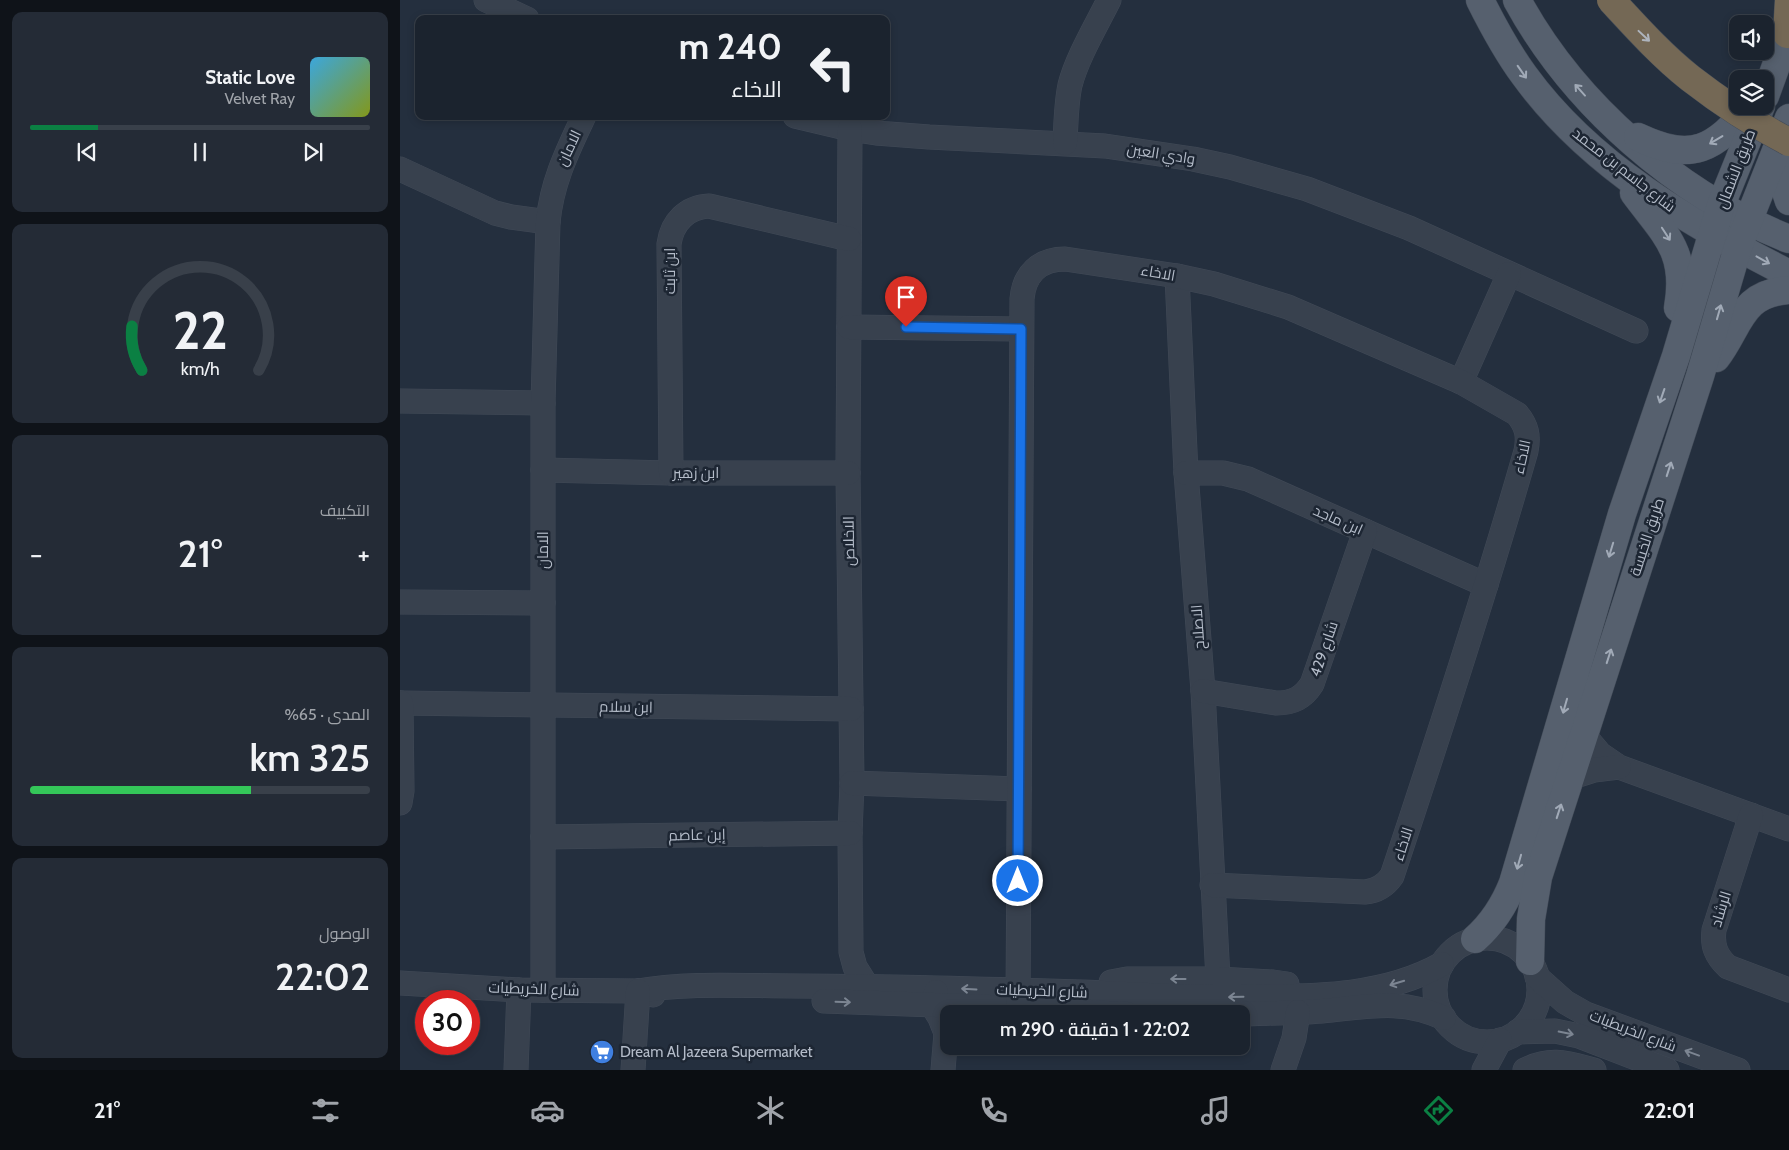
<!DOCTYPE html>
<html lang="ar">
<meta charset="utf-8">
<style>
body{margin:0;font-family:Cabin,Cairo,sans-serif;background:#242b36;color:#f1f3f6;direction:rtl;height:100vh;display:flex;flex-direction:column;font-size:19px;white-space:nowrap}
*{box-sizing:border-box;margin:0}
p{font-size:16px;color:#a0a4aa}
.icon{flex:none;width:28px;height:28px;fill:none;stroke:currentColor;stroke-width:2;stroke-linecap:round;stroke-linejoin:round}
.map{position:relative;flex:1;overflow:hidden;direction:ltr}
.details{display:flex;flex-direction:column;gap:12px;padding:12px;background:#0f1319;width:400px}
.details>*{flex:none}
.guide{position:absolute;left:15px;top:15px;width:475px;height:105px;border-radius:10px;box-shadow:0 2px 8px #0003,0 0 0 1px #39404a;direction:rtl;background:#1b232e;color:#f1f3f6;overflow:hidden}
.tools{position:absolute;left:1329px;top:15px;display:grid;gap:10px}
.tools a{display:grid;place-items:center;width:45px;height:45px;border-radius:10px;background:#1b232e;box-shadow:0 2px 8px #0003,0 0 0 1px #39404a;font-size:25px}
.speed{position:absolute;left:15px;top:990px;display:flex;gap:10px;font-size:25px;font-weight:700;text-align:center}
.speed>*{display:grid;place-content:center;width:65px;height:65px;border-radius:50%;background:#1b232e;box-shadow:0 2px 8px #0003,0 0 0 1px #39404a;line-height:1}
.speed .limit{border:8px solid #d22;background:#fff;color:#111}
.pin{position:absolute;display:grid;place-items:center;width:42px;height:42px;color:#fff;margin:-51px -21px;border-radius:50% 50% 50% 0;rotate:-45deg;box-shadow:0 0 5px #0007}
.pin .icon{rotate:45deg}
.me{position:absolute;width:55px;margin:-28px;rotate:0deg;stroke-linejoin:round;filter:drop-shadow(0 0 4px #0008)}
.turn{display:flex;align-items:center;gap:18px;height:105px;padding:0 25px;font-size:22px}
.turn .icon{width:65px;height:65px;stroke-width:2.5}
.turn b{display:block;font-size:35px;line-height:42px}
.big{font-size:38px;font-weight:600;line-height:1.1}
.details .widget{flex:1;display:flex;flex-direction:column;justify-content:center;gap:8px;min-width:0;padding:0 18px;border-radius:10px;background:#242b36}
.details .dial{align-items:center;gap:0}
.dial svg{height:130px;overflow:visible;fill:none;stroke:#39404a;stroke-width:7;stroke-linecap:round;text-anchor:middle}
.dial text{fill:#f1f3f6;stroke:none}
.song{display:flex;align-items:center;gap:15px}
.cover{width:60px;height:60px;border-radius:8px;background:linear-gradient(135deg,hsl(200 70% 55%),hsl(70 70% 35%))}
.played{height:5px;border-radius:2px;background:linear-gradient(90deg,#0b8043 20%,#39404a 20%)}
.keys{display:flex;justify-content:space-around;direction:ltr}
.heat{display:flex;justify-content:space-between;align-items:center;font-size:28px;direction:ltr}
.charge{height:8px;border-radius:4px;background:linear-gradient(90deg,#34c759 65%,#39404a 0)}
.trip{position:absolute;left:540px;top:1005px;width:310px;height:50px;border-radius:10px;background:#1b232e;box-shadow:0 2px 8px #0003,0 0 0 1px #39404a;font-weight:600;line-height:50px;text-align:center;direction:rtl}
.tabs{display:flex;height:80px;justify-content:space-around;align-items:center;background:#0b0e12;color:#a0a4aa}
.tabs .icon{width:35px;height:35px}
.tabs .on{color:#0b8043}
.tabs b{font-size:22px;color:#f1f3f6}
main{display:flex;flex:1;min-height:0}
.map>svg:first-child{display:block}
</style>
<main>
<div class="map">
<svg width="1389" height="1070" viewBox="0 0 1389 1070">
<rect width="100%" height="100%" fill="#242f3e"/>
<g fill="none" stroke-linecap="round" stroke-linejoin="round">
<g stroke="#414a57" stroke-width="25">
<g id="minor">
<path d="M86 0 127 19"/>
<path d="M395 116 450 129 476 133 529 137 705 146 793 159 830 167 907 189 1009 228 1236 331"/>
<path d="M450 129 448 473 452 783 450 833 451 952 455 967 467 986"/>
<path d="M665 143C666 124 666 104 670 85 677 58 696 26 709 0"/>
<path d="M0 169 95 213 111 217 148 222"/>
<path d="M777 276 786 473 803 691 818 979"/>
<path d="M449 327 621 329"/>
<path d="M1061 382 1109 274"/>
<path d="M0 401 143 403"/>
<path d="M143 470 271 473H448"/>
<path d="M271 473 269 244C272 222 287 207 309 206L449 239"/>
<path d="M786 473H823L848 479 1086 585"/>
<path d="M0 602 143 603"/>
<path d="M803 691 876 703C893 703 903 698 912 684L965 531"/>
<path d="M0 703 451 709"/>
<path d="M1184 735 1200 754 1219 767 1389 829"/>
<path d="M1169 778 1194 770 1219 767"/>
<path d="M452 783 619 789"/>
<path d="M0 803 2 791 1 703"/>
<path d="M1351 815 1314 930C1312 946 1316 956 1328 967L1389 990"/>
<path d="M143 837 450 833"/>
<circle cx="1087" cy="990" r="52"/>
<path d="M1137 977 1165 1002 1186 1014 1338 1070"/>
<path d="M711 982 727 979H818L873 982 887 984"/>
<path d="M0 983 119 990 238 991 253 995"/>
<path d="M143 990V403L148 222C152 182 167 152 184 116"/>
<path d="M238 991C287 982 345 986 396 986 491 986 586 989 681 992 733 994 784 998 836 997 905 996 980 999 1042 964"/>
<path d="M536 992 532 1005 540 1018 546 1033"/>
<path d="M424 1001 618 1008 727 1014"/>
<path d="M618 1008 622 299C624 274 640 259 665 259L777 276 814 284 888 307 1061 382 1117 414C1127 426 1129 436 1126 451 1085 594 1039 735 992 876 985 886 977 891 965 892L812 885"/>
<path d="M841 1014C868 1013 895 1013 922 1011 967 1007 1001 998 1044 1018"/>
<path d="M1117 1032 1155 1031 1179 1036 1267 1070"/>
<path d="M116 1070 119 990"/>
<path d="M233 1070 238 991"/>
<path d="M543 1070 546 1033 549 1027"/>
<path d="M883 1070 894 1038 898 1012"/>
<path d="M1084 1070 1100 1040"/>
<path d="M1125 1070C1151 1057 1167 1063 1194 1070"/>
</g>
</g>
<g stroke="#414a57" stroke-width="29">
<g id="major">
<path d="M1080 0C1093 26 1107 52 1124 75 1190 166 1291 224 1389 274"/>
<path d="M1117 0C1174 105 1278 195 1389 239"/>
<path d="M1365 96 1389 30"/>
<path d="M1238 137C1293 163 1314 149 1351 106"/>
<path d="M1378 149 1379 171 1389 201"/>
<path d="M1234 193C1265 235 1288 251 1278 308"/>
<path d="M1316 358C1340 327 1340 293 1389 290"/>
<path d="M1075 939C1093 923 1104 906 1113 883L1222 514 1276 356 1321 205 1361 106"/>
<path d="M1130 961 1131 919 1138 877 1300 376 1338 247 1389 118"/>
</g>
</g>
<g stroke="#434c59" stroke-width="29">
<path id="highway" d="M1387 34 1389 0"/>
</g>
<use href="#minor" stroke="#38414e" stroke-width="24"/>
<use href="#major" stroke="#56606e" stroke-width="28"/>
<use href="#highway" stroke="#746855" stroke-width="28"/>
<g stroke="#434c59" stroke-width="29" stroke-linecap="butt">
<path id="highway-bridge" d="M1211 0C1236 27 1261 55 1290 78 1321 102 1354 124 1389 142"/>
</g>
<use href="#highway-bridge" stroke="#746855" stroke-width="28"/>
</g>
<defs><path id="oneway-shaft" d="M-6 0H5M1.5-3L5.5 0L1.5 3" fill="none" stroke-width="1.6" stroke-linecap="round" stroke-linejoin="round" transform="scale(1.25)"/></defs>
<use stroke="#aeb4bd" href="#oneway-shaft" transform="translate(1244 36) rotate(43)"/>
<g stroke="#a1aab7">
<use href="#oneway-shaft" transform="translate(1122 72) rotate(55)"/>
<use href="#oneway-shaft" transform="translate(1180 90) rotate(-132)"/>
<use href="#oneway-shaft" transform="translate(1316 140) rotate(149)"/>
<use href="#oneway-shaft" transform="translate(1266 234) rotate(57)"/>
<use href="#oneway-shaft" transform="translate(1363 260) rotate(29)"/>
<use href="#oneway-shaft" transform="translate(1319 312) rotate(-74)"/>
<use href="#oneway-shaft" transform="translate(1262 396) rotate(109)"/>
<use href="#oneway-shaft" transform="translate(1269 469) rotate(-72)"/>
<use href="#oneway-shaft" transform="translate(1211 550) rotate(107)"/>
<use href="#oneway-shaft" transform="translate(1209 656) rotate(-72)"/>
<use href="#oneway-shaft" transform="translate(1165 706) rotate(106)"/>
<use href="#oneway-shaft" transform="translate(1159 811) rotate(-72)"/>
<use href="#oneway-shaft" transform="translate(1119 862) rotate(106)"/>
</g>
<g stroke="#7c8592">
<use href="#oneway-shaft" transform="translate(778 979) rotate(180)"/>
<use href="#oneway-shaft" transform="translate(997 983) rotate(163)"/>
<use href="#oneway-shaft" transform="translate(569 989) rotate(-177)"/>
<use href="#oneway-shaft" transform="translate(836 997) rotate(179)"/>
<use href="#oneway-shaft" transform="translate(443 1002) rotate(2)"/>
<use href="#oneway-shaft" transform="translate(1166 1033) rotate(11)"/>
<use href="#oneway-shaft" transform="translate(1292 1053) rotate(-160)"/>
</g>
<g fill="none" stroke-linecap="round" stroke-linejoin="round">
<g stroke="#114b97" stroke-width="12">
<path id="route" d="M506 327 621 329 618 881"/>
</g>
<use href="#route" stroke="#1a73e8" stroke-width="9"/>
</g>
<defs>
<g id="supermarket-disc" transform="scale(1.25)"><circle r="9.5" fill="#3f7fe0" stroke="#1d2633"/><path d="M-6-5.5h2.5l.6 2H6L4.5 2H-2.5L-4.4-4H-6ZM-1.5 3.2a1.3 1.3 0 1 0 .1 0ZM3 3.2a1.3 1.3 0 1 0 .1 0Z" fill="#fff"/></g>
</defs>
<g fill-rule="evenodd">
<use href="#supermarket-disc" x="202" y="1052"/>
</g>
<g text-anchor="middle" stroke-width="5" stroke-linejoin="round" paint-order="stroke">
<g font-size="15" fill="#b4bcc9" stroke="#1d2633">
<text transform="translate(169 148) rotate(-65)" y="5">الامان</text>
<text transform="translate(761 154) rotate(9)" y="5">وادي العين</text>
<text transform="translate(1336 169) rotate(-69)" y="5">طريق الشمال</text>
<text transform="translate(1224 170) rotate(38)" y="5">شارع جاسم بن محمد</text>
<text transform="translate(270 271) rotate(-90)" y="5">ابن ثابت</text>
<text transform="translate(758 273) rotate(10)" y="5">الاخاء</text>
<text transform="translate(1122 457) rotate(-78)" y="5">الاخاء</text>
<text x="296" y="478">ابن زهير</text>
<text transform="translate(938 520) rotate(24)" y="5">ابن ماجد</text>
<text transform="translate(1247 537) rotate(-72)" y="5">طريق الخيسة</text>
<text transform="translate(449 541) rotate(-91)" y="5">الاخلاص</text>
<text transform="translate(143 550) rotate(-90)" y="5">الامان</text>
<text transform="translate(798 627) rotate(-94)" y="5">الاصلاح</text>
<text transform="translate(924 649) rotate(-71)" y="5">شارع 429</text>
<text transform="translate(226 707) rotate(1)" y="5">ابن سلام</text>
<text transform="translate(297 835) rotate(-1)" y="5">إبن عاصم</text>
<text transform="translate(1003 844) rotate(-72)" y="5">الاخاء</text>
<text transform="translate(1321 909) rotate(-73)" y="5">الرشاد</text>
<text transform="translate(134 989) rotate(2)" y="5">شارع الخريطيات</text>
<text transform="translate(642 991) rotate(2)" y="5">شارع الخريطيات</text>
<text transform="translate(1233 1031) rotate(21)" y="5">شارع الخريطيات</text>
</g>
<g font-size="15" fill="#b4bcc9" stroke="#1d2633" text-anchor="start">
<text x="220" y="1057">Dream Al Jazeera Supermarket</text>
</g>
</g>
</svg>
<div class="tools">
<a><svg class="icon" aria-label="sound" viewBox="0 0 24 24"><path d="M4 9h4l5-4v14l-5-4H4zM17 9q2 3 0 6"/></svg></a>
<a><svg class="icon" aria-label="layers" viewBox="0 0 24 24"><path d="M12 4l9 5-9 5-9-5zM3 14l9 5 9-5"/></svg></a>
</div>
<div class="speed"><div class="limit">30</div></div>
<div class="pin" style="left:506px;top:327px;background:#d93025"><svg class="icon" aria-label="arrive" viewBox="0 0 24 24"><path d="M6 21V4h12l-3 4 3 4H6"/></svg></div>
<svg class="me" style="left:618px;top:881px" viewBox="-20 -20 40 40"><circle r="17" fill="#1a73e8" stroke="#fff" stroke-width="3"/><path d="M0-11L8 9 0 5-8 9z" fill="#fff"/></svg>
<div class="trip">22:02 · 1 دقيقة · 290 m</div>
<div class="guide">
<div class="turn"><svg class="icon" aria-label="left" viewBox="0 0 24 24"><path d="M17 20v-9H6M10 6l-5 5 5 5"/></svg><div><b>240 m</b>الاخاء</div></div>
</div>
</div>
<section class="details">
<div class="widget">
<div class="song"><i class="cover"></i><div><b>Static Love</b><p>Velvet Ray</p></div></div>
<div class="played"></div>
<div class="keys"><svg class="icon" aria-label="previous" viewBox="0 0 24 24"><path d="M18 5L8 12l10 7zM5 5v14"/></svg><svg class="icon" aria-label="pause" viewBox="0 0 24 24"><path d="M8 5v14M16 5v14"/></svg><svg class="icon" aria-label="next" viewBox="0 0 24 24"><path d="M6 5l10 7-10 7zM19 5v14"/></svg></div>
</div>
<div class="widget dial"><svg viewBox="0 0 100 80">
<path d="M14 69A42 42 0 1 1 86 69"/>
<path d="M14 69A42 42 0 0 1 8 42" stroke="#0b8043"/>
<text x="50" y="56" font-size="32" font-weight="700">22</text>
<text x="50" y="72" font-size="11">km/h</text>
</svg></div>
<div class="widget"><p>التكييف</p>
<div class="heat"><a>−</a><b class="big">21°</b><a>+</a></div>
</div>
<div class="widget"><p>المدى · 65%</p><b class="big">325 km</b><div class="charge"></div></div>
<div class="widget"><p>الوصول</p><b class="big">22:02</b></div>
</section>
</main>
<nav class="tabs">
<b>22:01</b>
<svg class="icon on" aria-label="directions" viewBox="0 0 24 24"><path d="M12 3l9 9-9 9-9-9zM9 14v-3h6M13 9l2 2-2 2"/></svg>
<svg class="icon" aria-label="music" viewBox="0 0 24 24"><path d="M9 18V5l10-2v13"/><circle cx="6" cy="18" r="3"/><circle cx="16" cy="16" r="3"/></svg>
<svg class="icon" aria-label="phone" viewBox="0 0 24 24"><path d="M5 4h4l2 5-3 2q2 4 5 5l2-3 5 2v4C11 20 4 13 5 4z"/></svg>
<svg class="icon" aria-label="climate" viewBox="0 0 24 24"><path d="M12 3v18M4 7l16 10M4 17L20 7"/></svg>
<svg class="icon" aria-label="car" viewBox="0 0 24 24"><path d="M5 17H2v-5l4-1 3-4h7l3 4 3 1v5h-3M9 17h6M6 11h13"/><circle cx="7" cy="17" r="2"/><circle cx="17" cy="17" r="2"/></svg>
<svg class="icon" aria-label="filters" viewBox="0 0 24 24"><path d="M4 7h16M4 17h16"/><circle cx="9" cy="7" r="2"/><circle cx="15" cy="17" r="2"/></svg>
<b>21°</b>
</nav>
